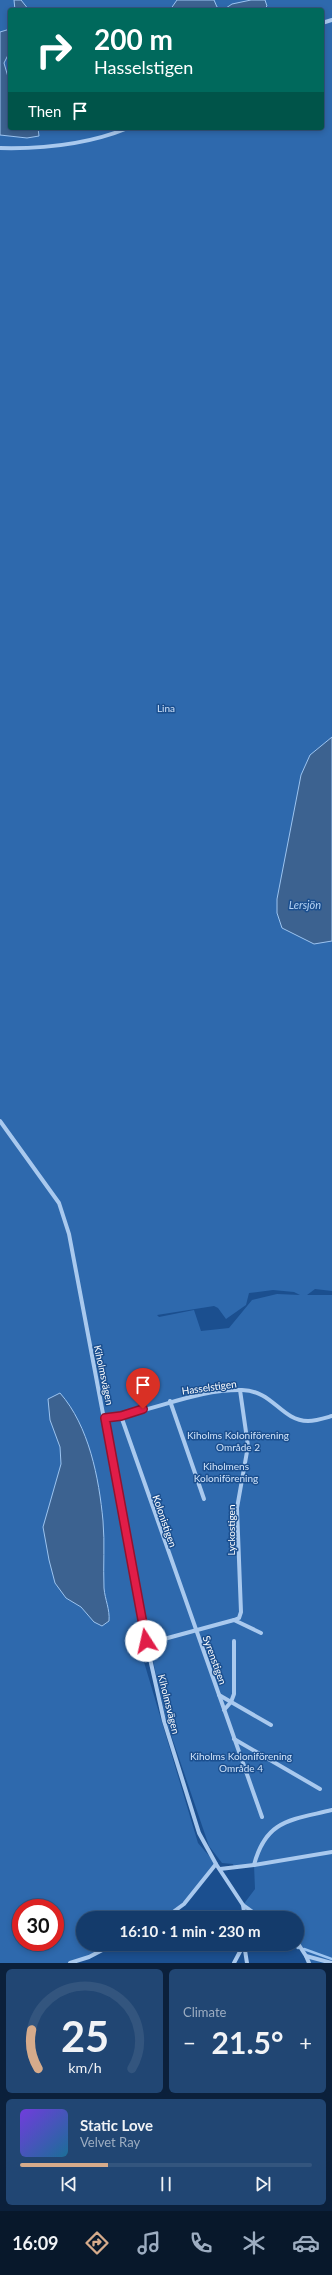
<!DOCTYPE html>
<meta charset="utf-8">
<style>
body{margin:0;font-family:Lato,sans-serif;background:#214673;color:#f1f3f6;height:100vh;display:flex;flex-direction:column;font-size:15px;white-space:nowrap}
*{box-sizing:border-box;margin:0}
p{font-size:13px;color:#9dadc1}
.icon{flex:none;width:22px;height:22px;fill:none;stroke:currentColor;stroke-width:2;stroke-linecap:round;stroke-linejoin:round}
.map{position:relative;height:1963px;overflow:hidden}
.details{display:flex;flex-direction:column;gap:6px;padding:6px;background:#0b203b;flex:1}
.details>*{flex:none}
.banner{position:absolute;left:8px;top:8px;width:316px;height:122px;border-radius:4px;box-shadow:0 2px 6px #0003,0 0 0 1px #33557e;background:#00695c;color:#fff;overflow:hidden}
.speed{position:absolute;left:12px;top:1899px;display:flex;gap:8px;font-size:20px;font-weight:700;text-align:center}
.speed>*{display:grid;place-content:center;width:52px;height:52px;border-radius:50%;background:#143b6b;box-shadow:0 2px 6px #0003,0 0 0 1px #33557e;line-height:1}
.speed .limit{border:6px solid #d22;background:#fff;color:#111}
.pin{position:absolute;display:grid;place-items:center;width:34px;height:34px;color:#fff;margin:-41px -17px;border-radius:50% 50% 50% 0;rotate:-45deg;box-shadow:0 0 4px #0007}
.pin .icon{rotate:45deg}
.me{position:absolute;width:44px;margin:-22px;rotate:350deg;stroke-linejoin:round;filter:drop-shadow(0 0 3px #0008)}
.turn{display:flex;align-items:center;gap:14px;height:84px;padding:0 20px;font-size:18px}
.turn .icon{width:52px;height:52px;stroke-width:2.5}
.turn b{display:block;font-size:28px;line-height:34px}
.then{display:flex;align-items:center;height:38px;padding:0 20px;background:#0003;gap:8px;font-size:15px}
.big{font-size:30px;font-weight:700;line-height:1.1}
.details .card{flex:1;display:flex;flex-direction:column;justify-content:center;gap:6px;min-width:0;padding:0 14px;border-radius:6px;background:#214673}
.details .dial{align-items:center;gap:0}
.dial svg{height:104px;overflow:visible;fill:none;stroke:#33557e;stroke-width:7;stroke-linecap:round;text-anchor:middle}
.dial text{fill:#f1f3f6;stroke:none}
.song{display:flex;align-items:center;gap:12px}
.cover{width:48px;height:48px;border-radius:6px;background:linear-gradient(135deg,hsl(260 70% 55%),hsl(200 70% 35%))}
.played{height:4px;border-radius:2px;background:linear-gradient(90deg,#d6ab8b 30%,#33557e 30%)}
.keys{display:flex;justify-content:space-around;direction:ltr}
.heat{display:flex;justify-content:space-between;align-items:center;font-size:22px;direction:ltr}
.details .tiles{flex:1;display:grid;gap:6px;grid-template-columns:1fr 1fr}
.card:last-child{grid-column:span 2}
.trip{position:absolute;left:76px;top:1911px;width:228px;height:40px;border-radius:20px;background:#143b6b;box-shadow:0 2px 6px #0003,0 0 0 1px #33557e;font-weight:700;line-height:40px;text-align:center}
.tab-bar{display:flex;height:64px;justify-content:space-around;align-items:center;background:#08182b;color:#9dadc1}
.tab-bar .icon{width:28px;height:28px}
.tab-bar .on{color:#d6ab8b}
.tab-bar b{font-size:18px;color:#f1f3f6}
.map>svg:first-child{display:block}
</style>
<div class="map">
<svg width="332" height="1963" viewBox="0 0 332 1963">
<rect width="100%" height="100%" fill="#1b4f8f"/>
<path fill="#2e69ad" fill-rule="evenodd" d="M0 0H332V1291L315 1289 307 1295H332V1963H309L297 1942V1918H261L243 1905 255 1889 254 1865 234 1867 233 1864 222 1863 209 1846 166 1720 145 1624 137 1627 141 1652 198 1843 216 1864 197 1890 165 1918H83V1944H114L89 1957 70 1963H0ZM10 10H322V128H10ZM273 1290 294 1292 300 1295 277 1294 252 1300 229 1328 201 1331 194 1310 159 1317 157 1315 214 1306 218 1308 226 1319 246 1305 249 1293ZM139 1406 140 1410 116 1416 115 1413ZM21 1908H55V1942H21Z"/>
<g fill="#3c6290" stroke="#9cc4f0">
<path d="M14 0H21L29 10H15Z"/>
<path d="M177 0H214L217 7 222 10H170Z"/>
<path d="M251 0H265L267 6 263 10H223L232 4Z"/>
<path d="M10 29V51L4 63 10 84V128H38L39 136 27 138 0 135V32Z"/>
<path d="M332 737V941L314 944 282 928 277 913V899L301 775 310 755Z"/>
<path d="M60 1393C89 1426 99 1478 103 1521 105 1543 103 1566 104 1588 105 1600 110 1609 109 1621L102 1626 94 1622 81 1607 66 1598 55 1583 49 1560 43 1527 61 1464 60 1447 50 1420 48 1399Z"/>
</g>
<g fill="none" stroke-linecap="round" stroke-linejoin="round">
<g stroke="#9cc4f0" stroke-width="2.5">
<path d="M293 1944 298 1948"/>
<path d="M304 1949 332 1959"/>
</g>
<g stroke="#a9c9ee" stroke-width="4">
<path d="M322 23 332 20"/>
<path d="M0 148C42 149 89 144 128 128"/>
<path d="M0 1121 59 1203 69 1234 146 1641 164 1721 199 1833 216 1864 243 1905 245 1918"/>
<path d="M170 1401 204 1499"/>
<path d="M121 1416 262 1817"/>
<path d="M105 1418C151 1413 194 1389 242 1390 274 1391 280 1420 308 1421 316 1421 325 1418 332 1416"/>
<path d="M234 1620 239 1618 241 1612 237 1508 248 1446 240 1390"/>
<path d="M146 1641 164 1639 234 1620 261 1633"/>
<path d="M219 1695 271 1725"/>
<path d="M224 1710 231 1702 234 1694V1641"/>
<path d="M234 1739 320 1789"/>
<path d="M254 1865 332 1852"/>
<path d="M220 1869 254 1865C266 1819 292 1820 332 1810"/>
<path d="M243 1905 261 1918"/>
<path d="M165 1918 184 1904 216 1864"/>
<path d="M297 1942 306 1956 332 1963"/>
<path d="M244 1944 247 1963"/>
<path d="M306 1956 309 1963"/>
<path d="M70 1963 89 1957 114 1944"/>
<path d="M234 1963 244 1944"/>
</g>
</g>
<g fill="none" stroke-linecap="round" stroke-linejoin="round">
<g stroke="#92132f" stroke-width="10">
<path id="route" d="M143 1409 121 1416 105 1418 146 1641"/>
</g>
<use href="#route" stroke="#e11d48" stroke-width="7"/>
</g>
<g text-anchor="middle" stroke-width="3" stroke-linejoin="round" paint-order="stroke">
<g font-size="10" fill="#cfe3fa" stroke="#1b4f8f">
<text x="166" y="712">Lina</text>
<text x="238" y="1439">Kiholms Koloniförening<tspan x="238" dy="12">Område 2</tspan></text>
<text x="226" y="1470">Kiholmens<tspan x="226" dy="12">Koloniförening</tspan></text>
<text x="241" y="1760">Kiholms Koloniförening<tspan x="241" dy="12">Område 4</tspan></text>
</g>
<g font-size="10" fill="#fff" stroke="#1b4f8f">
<text transform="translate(104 1375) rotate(78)" y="4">Kiholmsvägen</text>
<text transform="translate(209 1387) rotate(-8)" y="4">Hasselstigen</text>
<text transform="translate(165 1521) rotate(71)" y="4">Kolonistigen</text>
<text transform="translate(231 1530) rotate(-90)" y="4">Lyckostigen</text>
<text transform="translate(215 1660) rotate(70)" y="4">Syrenstigen</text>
<text transform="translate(169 1704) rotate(76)" y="4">Kiholmsvägen</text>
</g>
<g font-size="11" font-style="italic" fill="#b5d3f5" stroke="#1b4f8f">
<text x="305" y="909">Lersjön</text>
</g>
</g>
</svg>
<div class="speed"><div class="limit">30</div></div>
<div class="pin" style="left:143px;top:1409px;background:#d93025"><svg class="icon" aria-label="arrive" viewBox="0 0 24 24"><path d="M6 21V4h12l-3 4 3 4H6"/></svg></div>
<svg class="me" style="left:146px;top:1641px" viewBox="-20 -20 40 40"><circle r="19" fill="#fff"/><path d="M0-13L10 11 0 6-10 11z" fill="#e11d48"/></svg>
<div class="trip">16:10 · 1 min · 230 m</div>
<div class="banner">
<div class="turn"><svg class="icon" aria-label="right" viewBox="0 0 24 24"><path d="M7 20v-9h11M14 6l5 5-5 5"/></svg><div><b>200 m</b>Hasselstigen</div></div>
<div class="then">Then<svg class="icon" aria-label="arrive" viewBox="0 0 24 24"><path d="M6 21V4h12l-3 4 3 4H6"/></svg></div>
</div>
</div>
<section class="details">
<div class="tiles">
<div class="card dial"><svg viewBox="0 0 100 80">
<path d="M14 69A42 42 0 1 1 86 69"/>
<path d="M14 69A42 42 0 0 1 9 39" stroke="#d6ab8b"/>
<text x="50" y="56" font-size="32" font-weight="700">25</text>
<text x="50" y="72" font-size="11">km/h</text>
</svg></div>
<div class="card"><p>Climate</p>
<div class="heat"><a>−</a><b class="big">21.5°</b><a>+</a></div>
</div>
<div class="card">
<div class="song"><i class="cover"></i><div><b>Static Love</b><p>Velvet Ray</p></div></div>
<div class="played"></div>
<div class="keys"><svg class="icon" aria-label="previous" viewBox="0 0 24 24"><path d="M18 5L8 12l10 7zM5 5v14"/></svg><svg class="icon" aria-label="pause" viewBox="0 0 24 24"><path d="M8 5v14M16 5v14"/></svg><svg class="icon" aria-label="next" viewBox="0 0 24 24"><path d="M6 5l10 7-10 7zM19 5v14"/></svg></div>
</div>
</div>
</section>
<nav class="tab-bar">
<b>16:09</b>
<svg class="icon on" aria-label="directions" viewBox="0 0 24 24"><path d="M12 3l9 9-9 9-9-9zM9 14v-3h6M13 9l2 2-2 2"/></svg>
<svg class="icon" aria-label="music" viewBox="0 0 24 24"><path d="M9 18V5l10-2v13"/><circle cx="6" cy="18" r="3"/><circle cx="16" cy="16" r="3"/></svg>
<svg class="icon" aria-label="phone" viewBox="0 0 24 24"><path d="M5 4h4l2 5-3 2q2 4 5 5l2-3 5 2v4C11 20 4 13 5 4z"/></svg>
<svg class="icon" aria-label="climate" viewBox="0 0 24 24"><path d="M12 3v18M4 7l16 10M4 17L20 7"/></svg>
<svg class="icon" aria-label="car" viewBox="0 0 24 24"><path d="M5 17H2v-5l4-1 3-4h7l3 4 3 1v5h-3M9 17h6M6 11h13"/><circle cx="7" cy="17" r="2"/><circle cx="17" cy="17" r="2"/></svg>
</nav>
